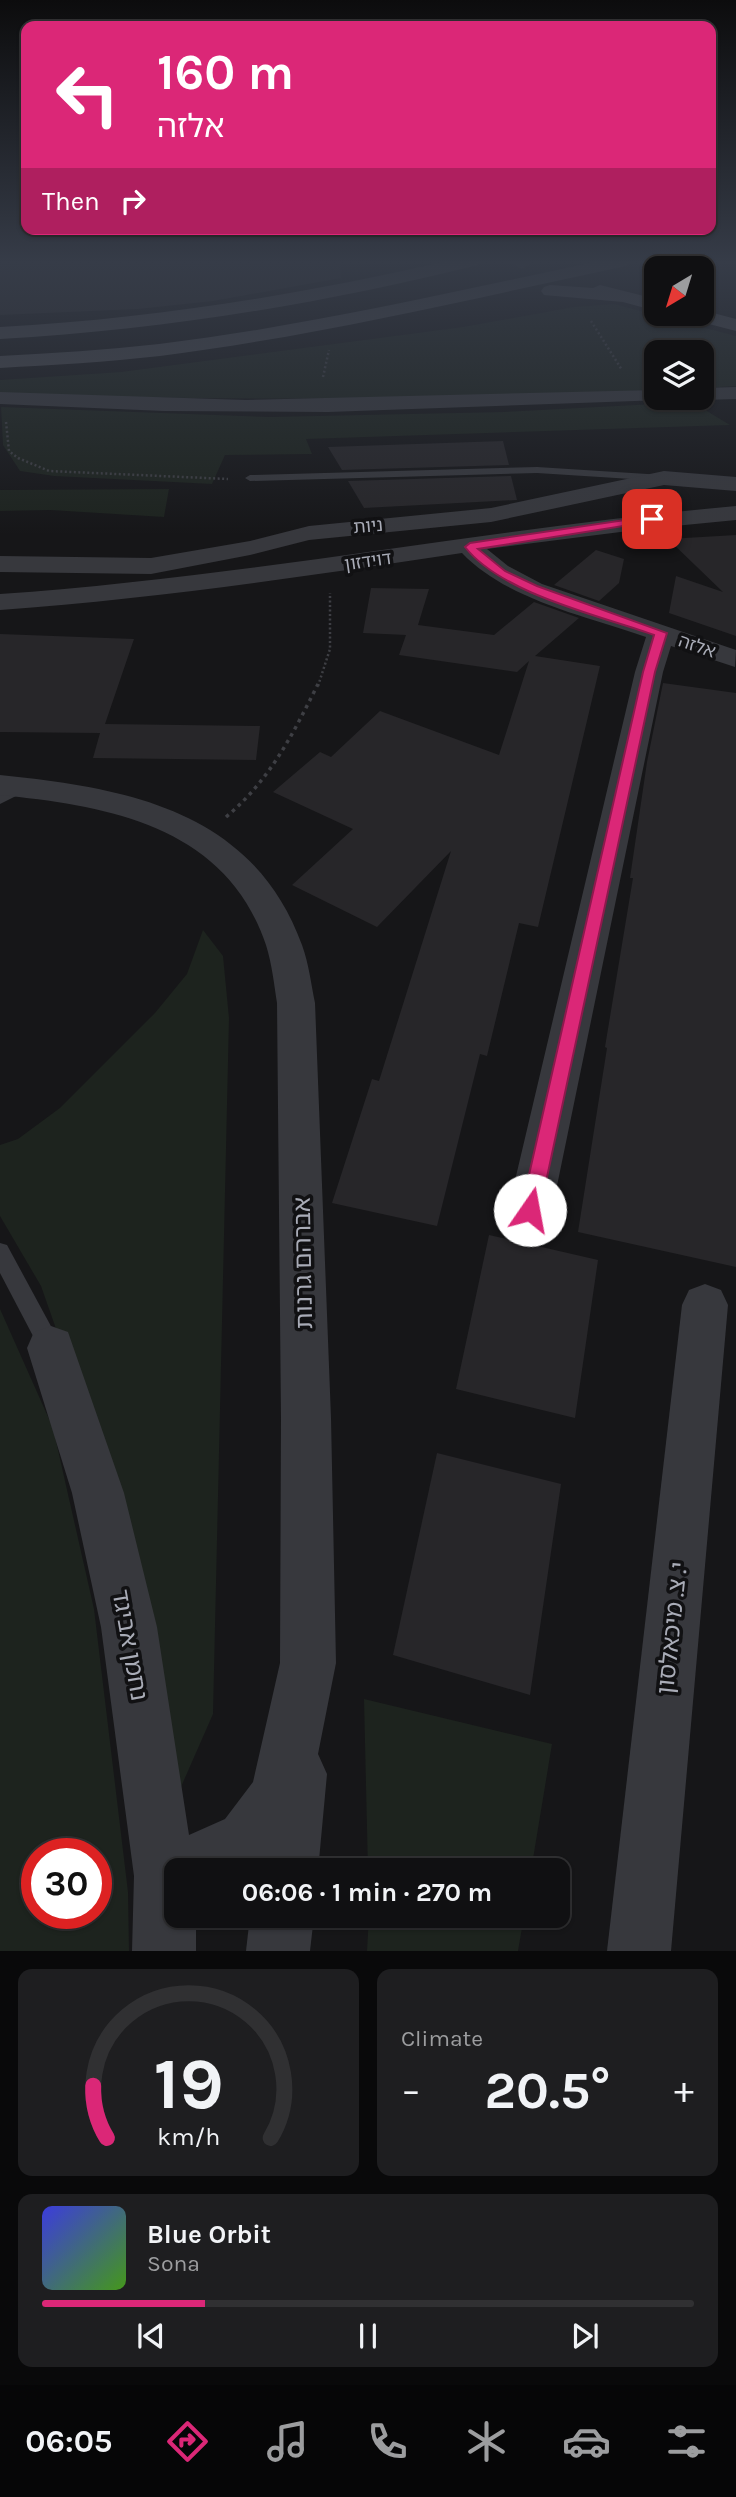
<!DOCTYPE html>
<meta charset="utf-8">
<style>
body{margin:0;font-family:Karla,"Noto Sans Hebrew",sans-serif;background:#1e1e20;color:#f1f3f6;height:100vh;display:flex;flex-direction:column;font-size:26px;white-space:nowrap}
*{box-sizing:border-box;margin:0}
p{font-size:23px;color:#9c9d9f}
.icon{flex:none;width:38px;height:38px;fill:none;stroke:currentColor;stroke-width:2;stroke-linecap:round;stroke-linejoin:round}
.map{position:relative;height:1951px;overflow:hidden}
.details{display:flex;flex-direction:column;gap:18px;padding:18px;background:#09090a;flex:1}
.details>*{flex:none}
.hud{position:absolute;left:21px;top:21px;width:695px;height:214px;border-radius:14px;box-shadow:0 2px 5px #0004,0 0 0 2px #303032;background:#db2777;color:#fff;overflow:hidden}
.needle{width:46px;rotate:218deg}
.tools{position:absolute;left:644px;top:256px;display:grid;gap:14px}
.tools a{display:grid;place-items:center;width:70px;height:70px;border-radius:14px;background:#101012;box-shadow:0 2px 5px #0004,0 0 0 2px #303032;font-size:35px}
.speed{position:absolute;left:21px;top:1838px;display:flex;gap:14px;font-size:35px;font-weight:700;text-align:center}
.speed>*{display:grid;place-content:center;width:91px;height:91px;border-radius:50%;background:#101012;box-shadow:0 2px 5px #0004,0 0 0 2px #303032;line-height:1}
.speed .limit{border:10px solid #d22;background:#fff;color:#111}
.pin{position:absolute;display:grid;place-items:center;width:60px;height:60px;color:#fff;margin:-30px;border-radius:14px;box-shadow:0 4px 10px #0006}
.me{position:absolute;width:77px;margin:-38px;rotate:12deg;stroke-linejoin:round;filter:drop-shadow(0 0 5px #0008)}
.turn{display:flex;align-items:center;gap:24px;height:147px;padding:0 21px;font-size:32px}
.turn .icon{width:91px;height:91px;stroke-width:2.5}
.turn b{display:block;font-size:49px;line-height:60px}
.then{display:flex;align-items:center;height:66px;padding:0 21px;background:#0003;gap:14px;font-size:26px}
.big{font-size:52px;font-weight:700;line-height:1.1}
.details .tile{flex:1;display:flex;flex-direction:column;justify-content:center;gap:10px;min-width:0;padding:0 24px;border-radius:14px;background:#1e1e20}
.details .dial{align-items:center;gap:0}
.dial svg{height:182px;overflow:visible;fill:none;stroke:#303032;stroke-width:7;stroke-linecap:round;text-anchor:middle}
.dial text{fill:#f1f3f6;stroke:none}
.song{display:flex;align-items:center;gap:21px}
.cover{width:84px;height:84px;border-radius:10px;background:linear-gradient(135deg,hsl(240 70% 55%),hsl(100 70% 35%))}
.played{height:7px;border-radius:4px;background:linear-gradient(90deg,#db2777 25%,#303032 25%)}
.keys{display:flex;justify-content:space-around;direction:ltr}
.heat{display:flex;justify-content:space-between;align-items:center;font-size:38px;direction:ltr}
.details .tiles{flex:1;display:grid;gap:18px;grid-template-columns:1fr 1fr}
.tile:last-child{grid-column:span 2}
.trip{position:absolute;left:164px;top:1858px;width:406px;height:70px;border-radius:14px;background:#101012;box-shadow:0 2px 5px #0004,0 0 0 2px #303032;font-weight:700;line-height:70px;text-align:center}
.dock{display:flex;height:112px;justify-content:space-around;align-items:center;background:#060607;color:#9c9d9f}
.dock .icon{width:49px;height:49px}
.dock .selected{color:#db2777}
.dock b{font-size:32px;color:#f1f3f6}
.map>svg:first-child{display:block}
</style>
<div class="map">
<svg width="736" height="1951" viewBox="0 0 736 1951">
<rect width="100%" height="100%" fill="#161618"/>
<g fill="#1d231e" fill-rule="evenodd">
<path d="M614 304 736 336V386L702 388V352H656V390C437 400 219 401 0 394V380L121 372 463 327 574 307Z"/>
<path d="M692 402 730 425 306 439 312 454 225 455 212 484 54 476 20 471 3 445 1 407 270 417 503 412Z"/>
<path d="M169 489 164 517 50 510 0 511V490Z"/>
<path d="M203 930 223 956 229 1018 213 1714 177 1796 145 1582 41 1286 0 1216V1145L18 1139 60 1108 155 1013 187 974Z"/>
<path d="M0 1309 53 1428 94 1609 128 1892 129 1951H0ZM37 1853H96V1913H37Z"/>
<path d="M364 1699 552 1744 531 1871H368Z"/>
<path d="M369 1916H524L518 1951H367Z"/>
</g>
<g fill="#272629">
<path d="M68 261H340L341 278 213 301 138 309 0 315V265Z"/>
<path d="M503 441 509 465 342 470 328 447Z"/>
<path d="M511 476 517 500 364 508 348 481Z"/>
<path d="M736 535V636L669 613 676 576 723 592 668 539Z"/>
<path d="M596 550 624 559 619 583 599 601 554 585Z"/>
<path d="M371 588 429 589 418 625 494 635 534 602 579 618 535 656 600 666 538 927 519 923 487 1056 480 1054 437 1226 332 1203 372 1079 379 1081 451 851 377 927 292 885 353 829 273 792 320 752 331 757 380 711 499 755 529 661 517 672 399 655 406 635 363 633Z"/>
<path d="M0 634 134 639 105 724 260 726 256 760 93 758 100 733 0 732Z"/>
<path d="M663 683 736 693V1267L578 1232 607 1048 605 1047 633 878H630L647 762Z"/>
<path d="M489 1235 598 1260 575 1418 456 1389Z"/>
<path d="M437 1453 561 1484 530 1695 393 1655Z"/>
</g>
<g fill="none" stroke-linecap="round" stroke-linejoin="round">
<g stroke="#3e3f44" stroke-width="2.5" stroke-dasharray="2 2.5" stroke-linecap="butt">
<path d="M665 268 697 261"/>
<path d="M591 321 622 370"/>
<path d="M323 377 329 350"/>
<path d="M6 422 9 451 18 458 49 471 228 479"/>
<path d="M318 686 330 649V593"/>
</g>
<path stroke="#3e3f44" stroke-width="3.5" stroke-dasharray="3.5 4.5" stroke-linecap="butt" d="M226 817C270 780 293 734 318 684"/>
<g fill="#37383d" fill-rule="evenodd">
<path d="M537 467 663 475 668 478 663 481 537 473 250 481 245 478 250 475Z"/>
<path d="M23 782 28 784 30 787 28 790 0 804V793Z"/>
<path d="M0 1243 7 1245 59 1341 62 1348 59 1355 51 1359 43 1355 0 1273Z"/>
</g>
<g fill="#37383d" fill-rule="evenodd">
<path d="M508 261H529L530 264 522 269Z"/>
<path d="M736 387V399L702 400 694 397H702V388Z"/>
<path d="M656 390V397H665L663 400 328 412 164 411 0 404V392L246 400Z"/>
<path d="M664 471 736 477V491L664 485 491 522 309 540 250 555 151 574 0 572V556L151 558 250 541 309 526 491 508Z"/>
<path d="M736 506V520L644 529 487 549 508 566 542 584 736 650 735 667 671 646 663 672 552 1210 545 1223 530 1229 515 1223 508 1210 635 672 646 637C586 616 507 600 462 553 308 576 155 599 0 610V594C247 577 490 528 736 506Z"/>
<path d="M0 775C127 788 253 810 302 945 309 964 311 984 315 1003L331 1418 336 1663 318 1754 327 1774 318 1871H256V1868L250 1871H177V1916H196V1951H132L134 1876 101 1627 72 1493 27 1348 34 1332 51 1326 68 1332 124 1493 157 1627 189 1835 225 1819 253 1782 280 1663 281 1418 277 1003C274 984 272 964 266 945 226 826 109 806 0 795Z"/>
<path d="M705 1284 721 1290 728 1305 671 1951H607L682 1305 689 1290Z"/>
<path d="M250 1916H314L310 1951H246Z"/>
</g>
<g fill="#46474c" fill-rule="evenodd">
<path d="M447 261H480L478 265C321 304 162 330 0 339V327C151 319 299 295 447 261Z"/>
<path d="M599 261H634L626 266C471 299 317 336 160 356 107 362 53 365 0 368V356C53 353 106 350 159 344 307 326 453 292 599 261Z"/>
<path d="M550 285 593 288 600 285 656 299V311L623 302 544 295 541 291 544 287Z"/>
<path d="M702 310 736 319V331L682 317 680 313H702Z"/>
</g>
</g>
<linearGradient id="sky" x2="0" y2="1"><stop stop-color="#0c0c0d"/><stop offset="0.49" stop-color="#363c48"/><stop offset="1" stop-color="#363c48" stop-opacity="0"/></linearGradient>
<rect width="736" height="535" fill="url(#sky)"/>
<path fill="#db2777" stroke="#8e194d" stroke-width="2" d="M652 516 655 517V521L478 549 505 571 537 586 667 633 655 672 540 1210 537 1216 530 1219 524 1216 521 1210 643 672 654 635C598 615 502 594 465 547L470 543Z"/>
<g text-anchor="middle" stroke-width="7" stroke-linejoin="round" paint-order="stroke">
<g font-size="18" fill="#a9acb7" stroke="#111113">
<text transform="translate(368 526) rotate(-5)" y="6">ניות</text>
<text transform="translate(368 561) rotate(-8)" y="6">דוידזון</text>
<text transform="translate(697 646) rotate(19)" y="6">אלזה</text>
</g>
<g font-size="24" fill="#a9acb7" stroke="#111113">
<text transform="translate(303 1263) rotate(-91)" y="8">אברהם גרנות</text>
<text transform="translate(672 1628) rotate(-84)" y="8">י. צ. מיכאלסון</text>
<text transform="translate(130 1645) rotate(80)" y="8">נחמן אביגד</text>
</g>
</g>
</svg>
<div class="tools">
<a><svg class="needle" viewBox="-14 -14 28 28"><path d="M0-13l5 13h-10z" fill="#e53935"/><path d="M0 13l5-13h-10z" fill="#9c9d9f"/></svg></a>
<a><svg class="icon" aria-label="layers" viewBox="0 0 24 24"><path d="M12 4l9 5-9 5-9-5zM3 14l9 5 9-5"/></svg></a>
</div>
<div class="speed"><div class="limit">30</div></div>
<div class="pin" style="left:652px;top:519px;background:#d93025"><svg class="icon" aria-label="arrive" viewBox="0 0 24 24"><path d="M6 21V4h12l-3 4 3 4H6"/></svg></div>
<svg class="me" style="left:530px;top:1210px" viewBox="-20 -20 40 40"><circle r="19" fill="#fff"/><path d="M0-13L10 11 0 6-10 11z" fill="#db2777"/></svg>
<div class="trip">06:06 · 1 min · 270 m</div>
<div class="hud">
<div class="turn"><svg class="icon" aria-label="left" viewBox="0 0 24 24"><path d="M17 20v-9H6M10 6l-5 5 5 5"/></svg><div><b>160 m</b>אלזה</div></div>
<div class="then">Then<svg class="icon" aria-label="right" viewBox="0 0 24 24"><path d="M7 20v-9h11M14 6l5 5-5 5"/></svg></div>
</div>
</div>
<section class="details">
<div class="tiles">
<div class="tile dial"><svg viewBox="0 0 100 80">
<path d="M14 69A42 42 0 1 1 86 69"/>
<path d="M14 69A42 42 0 0 1 8 46" stroke="#db2777"/>
<text x="50" y="56" font-size="32" font-weight="700">19</text>
<text x="50" y="72" font-size="11">km/h</text>
</svg></div>
<div class="tile"><p>Climate</p>
<div class="heat"><a>−</a><b class="big">20.5°</b><a>+</a></div>
</div>
<div class="tile">
<div class="song"><i class="cover"></i><div><b>Blue Orbit</b><p>Sona</p></div></div>
<div class="played"></div>
<div class="keys"><svg class="icon" aria-label="previous" viewBox="0 0 24 24"><path d="M18 5L8 12l10 7zM5 5v14"/></svg><svg class="icon" aria-label="pause" viewBox="0 0 24 24"><path d="M8 5v14M16 5v14"/></svg><svg class="icon" aria-label="next" viewBox="0 0 24 24"><path d="M6 5l10 7-10 7zM19 5v14"/></svg></div>
</div>
</div>
</section>
<nav class="dock">
<b>06:05</b>
<svg class="icon selected" aria-label="directions" viewBox="0 0 24 24"><path d="M12 3l9 9-9 9-9-9zM9 14v-3h6M13 9l2 2-2 2"/></svg>
<svg class="icon" aria-label="music" viewBox="0 0 24 24"><path d="M9 18V5l10-2v13"/><circle cx="6" cy="18" r="3"/><circle cx="16" cy="16" r="3"/></svg>
<svg class="icon" aria-label="phone" viewBox="0 0 24 24"><path d="M5 4h4l2 5-3 2q2 4 5 5l2-3 5 2v4C11 20 4 13 5 4z"/></svg>
<svg class="icon" aria-label="climate" viewBox="0 0 24 24"><path d="M12 3v18M4 7l16 10M4 17L20 7"/></svg>
<svg class="icon" aria-label="car" viewBox="0 0 24 24"><path d="M5 17H2v-5l4-1 3-4h7l3 4 3 1v5h-3M9 17h6M6 11h13"/><circle cx="7" cy="17" r="2"/><circle cx="17" cy="17" r="2"/></svg>
<svg class="icon" aria-label="filters" viewBox="0 0 24 24"><path d="M4 7h16M4 17h16"/><circle cx="9" cy="7" r="2"/><circle cx="15" cy="17" r="2"/></svg>
</nav>
